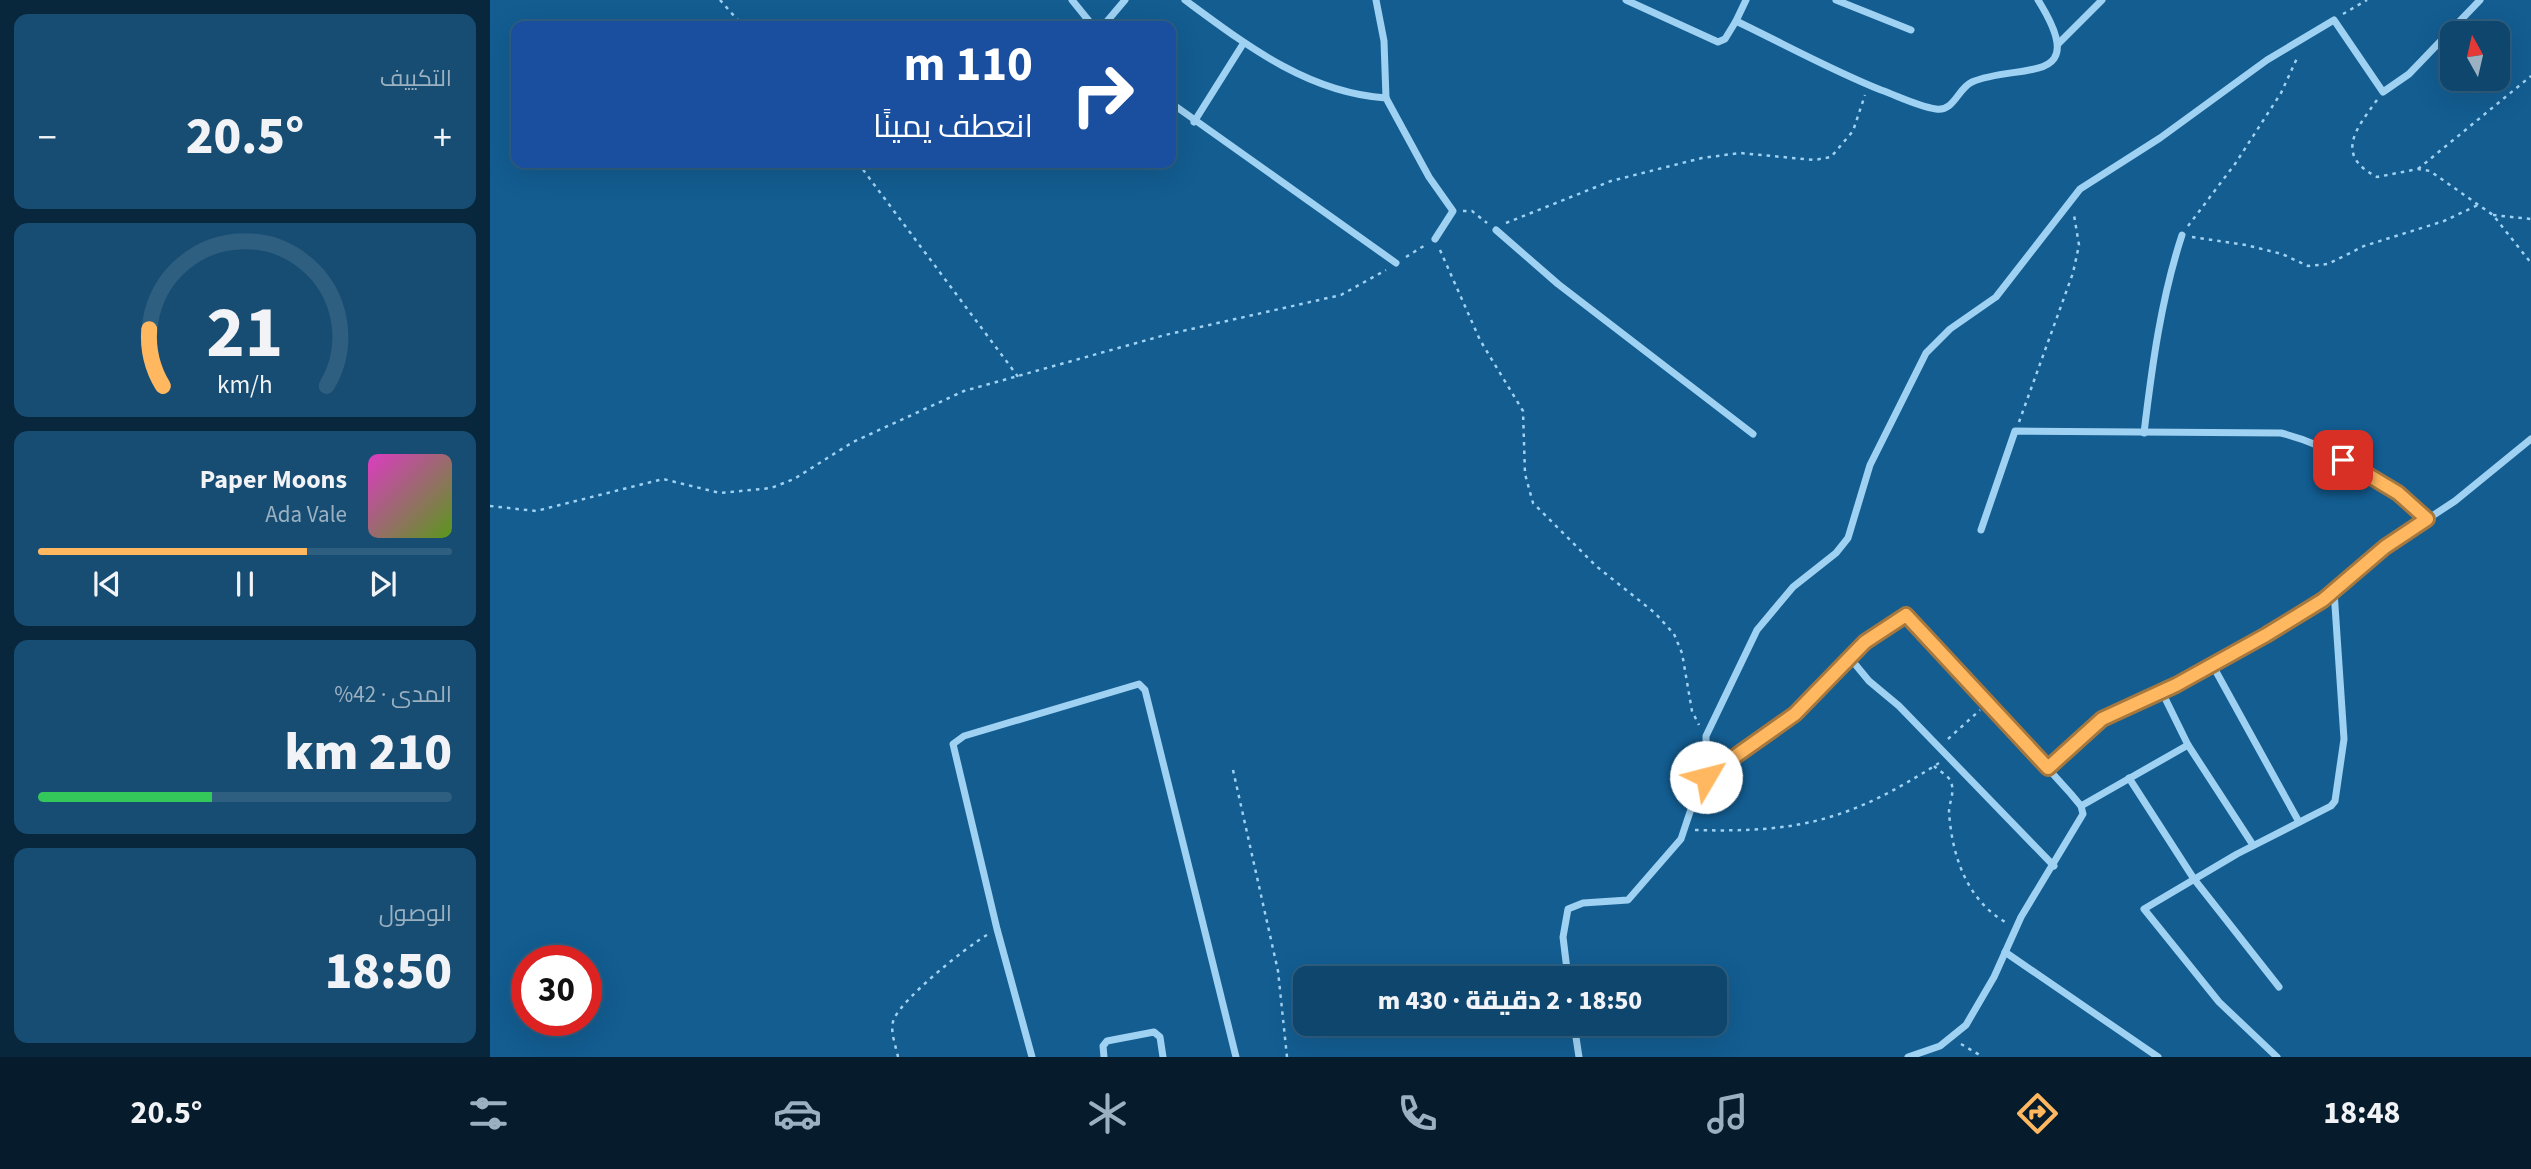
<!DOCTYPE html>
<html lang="ar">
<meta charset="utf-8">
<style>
body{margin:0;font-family:"Source Sans 3",Cairo,sans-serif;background:#174d72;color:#f1f3f6;direction:rtl;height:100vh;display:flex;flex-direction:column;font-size:26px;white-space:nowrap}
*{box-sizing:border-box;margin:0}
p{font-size:23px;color:#9bb1c2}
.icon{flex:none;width:38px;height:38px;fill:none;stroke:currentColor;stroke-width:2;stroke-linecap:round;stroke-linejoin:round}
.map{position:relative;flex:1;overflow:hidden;direction:ltr}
.details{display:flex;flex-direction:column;gap:14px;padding:14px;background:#08263c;width:490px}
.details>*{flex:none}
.banner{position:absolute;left:21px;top:21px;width:665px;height:147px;border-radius:14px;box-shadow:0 7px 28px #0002,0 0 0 2px #2e5e80;direction:rtl;background:#1a4fa0;color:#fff;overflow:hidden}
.needle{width:46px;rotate:352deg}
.fabs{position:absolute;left:1950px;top:21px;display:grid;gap:14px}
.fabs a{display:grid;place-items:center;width:70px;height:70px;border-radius:14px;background:#0e466d;box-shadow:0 7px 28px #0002,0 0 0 2px #2e5e80;font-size:35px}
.speed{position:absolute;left:21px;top:945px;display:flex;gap:14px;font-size:35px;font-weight:700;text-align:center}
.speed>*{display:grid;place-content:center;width:91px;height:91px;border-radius:50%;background:#0e466d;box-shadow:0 7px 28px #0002,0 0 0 2px #2e5e80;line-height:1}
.speed .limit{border:10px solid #d22;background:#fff;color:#111}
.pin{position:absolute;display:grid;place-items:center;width:60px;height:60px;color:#fff;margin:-30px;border-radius:14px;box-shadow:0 4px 10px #0006}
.me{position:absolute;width:77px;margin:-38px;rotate:53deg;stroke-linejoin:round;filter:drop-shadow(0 0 5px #0008)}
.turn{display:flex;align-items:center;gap:24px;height:147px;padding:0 28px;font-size:32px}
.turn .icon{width:91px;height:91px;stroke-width:2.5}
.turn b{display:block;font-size:49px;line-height:60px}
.big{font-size:52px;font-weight:800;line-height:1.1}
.details .tile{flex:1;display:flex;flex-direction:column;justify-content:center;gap:10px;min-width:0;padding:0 24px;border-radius:14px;background:#174d72}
.details .dial{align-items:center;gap:0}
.dial svg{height:182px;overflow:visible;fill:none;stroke:#2e5e80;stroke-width:7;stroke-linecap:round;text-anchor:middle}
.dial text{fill:#f1f3f6;stroke:none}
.song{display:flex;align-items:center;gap:21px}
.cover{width:84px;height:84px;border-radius:10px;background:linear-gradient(135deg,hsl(310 70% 55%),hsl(90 70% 35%))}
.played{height:7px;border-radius:4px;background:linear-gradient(90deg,#ffb85f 65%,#2e5e80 65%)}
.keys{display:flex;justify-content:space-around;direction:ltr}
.heat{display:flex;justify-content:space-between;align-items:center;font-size:38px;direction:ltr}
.charge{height:10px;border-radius:5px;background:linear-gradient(90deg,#34c759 42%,#2e5e80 0)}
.trip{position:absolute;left:803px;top:966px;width:434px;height:70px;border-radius:14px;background:#0e466d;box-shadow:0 7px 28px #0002,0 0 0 2px #2e5e80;font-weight:800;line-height:70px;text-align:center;direction:rtl}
.tabs{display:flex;height:112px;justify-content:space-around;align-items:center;background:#061c2c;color:#9bb1c2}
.tabs .icon{width:49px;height:49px}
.tabs .current{color:#ffb85f}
.tabs b{font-size:32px;color:#f1f3f6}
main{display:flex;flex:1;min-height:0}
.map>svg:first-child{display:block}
</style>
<main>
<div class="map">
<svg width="2041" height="1057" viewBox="0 0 2041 1057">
<rect width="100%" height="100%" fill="#135d91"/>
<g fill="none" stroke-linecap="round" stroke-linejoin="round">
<g stroke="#9fd1f2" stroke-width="2.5" stroke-dasharray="3.5 5" stroke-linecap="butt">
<path d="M230 0 253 26"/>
<path d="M1853 14 1877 0"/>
<path d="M1887 100C1866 129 1844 155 1887 177L1928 169 1940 171 2003 215 2041 263"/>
<path d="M368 163 529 378"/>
<path d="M1928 169 2041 76"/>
<path d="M973 211H982L997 223"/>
<path d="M2003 215 2041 219"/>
<path d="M1016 223 1121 181 1212 158 1250 153 1324 160 1341 157 1363 131 1375 95"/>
<path d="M1698 226 1745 164 1791 93 1808 56"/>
<path d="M1702 237 1756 245 1792 254 1818 266 1838 264 1874 246 1954 221 1988 205"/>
<path d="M950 250 990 340 1033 411 1035 474 1043 503 1106 566 1165 613 1184 634 1192 653 1202 711 1209 725"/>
<path d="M916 257 937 244"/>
<path d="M1529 422 1583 273 1589 245 1584 215"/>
<path d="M0 506 46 511 173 479 230 493 281 488 304 479 363 442 474 391 675 335 851 295 896 270"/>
<path d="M1458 739 1490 710"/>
<path d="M1444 766C1448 770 1457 775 1460 780 1466 791 1459 802 1459 812 1462 856 1477 901 1517 923"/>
<path d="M743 770 788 971 797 1057"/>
<path d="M1205 830C1310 833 1360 820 1449 763"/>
<path d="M1471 1044 1493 1057"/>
<path d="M408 1057C406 1046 399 1030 404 1019 413 998 476 947 497 935"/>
</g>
<g stroke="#9fd1f2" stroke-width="7">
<path d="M582 0 603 26"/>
<path d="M695 0C756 45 818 93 896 98L939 177 963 211 945 239"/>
<path d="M886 0 894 41 896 98"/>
<path d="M1136 0 1228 42 1235 39 1246 21C1294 44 1341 70 1391 90 1408 96 1427 106 1446 109 1464 112 1468 88 1482 82 1528 62 1603 88 1548 0"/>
<path d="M1346 0 1421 30"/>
<path d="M1246 21 1256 0"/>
<path d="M613 26 635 0"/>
<path d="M1568 44 1612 0"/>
<path d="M681 103 906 263"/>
<path d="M704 122 753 44"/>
<path d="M1006 230 1068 284 1263 434"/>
<path d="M1654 433C1662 366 1671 299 1692 235"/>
<path d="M1491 530 1525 431 1791 433C1844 446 1896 482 1937 518"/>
<path d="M1360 658 1375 642 1413 615 1421 617 1581 794 1591 806 1593 814 1531 917 1504 977 1476 1025 1450 1046 1418 1057"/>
<path d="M1723 666 1809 822"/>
<path d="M1672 692 1698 745 1763 845"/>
<path d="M1558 768 1612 719 1686 685 1833 600 1895 547 1965 501 2041 439"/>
<path d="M1216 777V736L1267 630 1303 587 1346 553 1358 538 1380 465 1436 353 1460 329 1506 297 1590 189 1670 138 1777 60 1844 20 1893 92 1919 74 1990 0"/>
<path d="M1639 778 1704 879 1789 987"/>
<path d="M1591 806 1698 745"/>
<path d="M1515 952 1668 1057"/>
<path d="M1078 978 1073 937 1078 909 1093 903 1138 900 1191 839 1208 788 1216 777 1305 714 1360 658 1379 681 1409 706 1564 866"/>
<path d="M1084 1024 1089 1057"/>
<path d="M542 1057 507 929 463 744 474 736 649 684 655 690 746 1057"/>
<path d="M614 1057 613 1046 617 1041 664 1032 670 1037 673 1057"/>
<path d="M1787 1057 1729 1002 1654 909 1747 854 1841 806 1845 801 1854 739 1844 591"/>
</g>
</g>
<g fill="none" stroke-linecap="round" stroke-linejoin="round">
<g stroke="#a6783e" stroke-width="18">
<path id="route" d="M1216 777 1305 714 1375 642 1416 615 1558 768 1612 719 1686 685 1776 635 1833 600 1895 547 1937 519 1908 493 1853 460"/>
</g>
<use href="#route" stroke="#ffb85f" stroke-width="12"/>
</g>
</svg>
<div class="fabs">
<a><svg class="needle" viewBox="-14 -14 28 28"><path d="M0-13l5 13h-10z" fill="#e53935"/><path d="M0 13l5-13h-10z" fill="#9bb1c2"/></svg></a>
</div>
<div class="speed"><div class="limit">30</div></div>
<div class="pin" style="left:1853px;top:460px;background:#d93025"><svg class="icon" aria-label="arrive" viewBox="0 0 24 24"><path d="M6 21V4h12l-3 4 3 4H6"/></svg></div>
<svg class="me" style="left:1216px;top:777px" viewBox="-20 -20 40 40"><circle r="19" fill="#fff"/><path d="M0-13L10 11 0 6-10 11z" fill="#ffb85f"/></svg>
<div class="trip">18:50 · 2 دقيقة · 430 m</div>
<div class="banner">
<div class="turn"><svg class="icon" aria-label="right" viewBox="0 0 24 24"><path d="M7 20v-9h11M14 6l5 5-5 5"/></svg><div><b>110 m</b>انعطف يمينًا</div></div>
</div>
</div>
<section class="details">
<div class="tile"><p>التكييف</p>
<div class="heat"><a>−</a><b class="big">20.5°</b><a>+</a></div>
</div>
<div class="tile dial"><svg viewBox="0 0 100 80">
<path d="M14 69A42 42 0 1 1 86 69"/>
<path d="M14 69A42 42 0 0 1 8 44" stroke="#ffb85f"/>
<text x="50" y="56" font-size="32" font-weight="700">21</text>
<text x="50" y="72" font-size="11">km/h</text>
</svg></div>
<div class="tile">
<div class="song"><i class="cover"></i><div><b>Paper Moons</b><p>Ada Vale</p></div></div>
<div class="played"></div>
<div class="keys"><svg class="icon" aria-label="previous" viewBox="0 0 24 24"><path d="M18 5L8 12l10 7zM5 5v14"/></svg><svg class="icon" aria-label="pause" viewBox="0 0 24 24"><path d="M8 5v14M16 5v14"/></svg><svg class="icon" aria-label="next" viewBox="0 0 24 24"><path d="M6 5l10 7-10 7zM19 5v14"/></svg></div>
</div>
<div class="tile"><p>المدى · 42%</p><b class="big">210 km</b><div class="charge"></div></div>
<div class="tile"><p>الوصول</p><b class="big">18:50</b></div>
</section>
</main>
<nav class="tabs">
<b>18:48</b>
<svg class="icon current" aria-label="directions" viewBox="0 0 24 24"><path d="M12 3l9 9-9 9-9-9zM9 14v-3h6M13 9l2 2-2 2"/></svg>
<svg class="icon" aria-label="music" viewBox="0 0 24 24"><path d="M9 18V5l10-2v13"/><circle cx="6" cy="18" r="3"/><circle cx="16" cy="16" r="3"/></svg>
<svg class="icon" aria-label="phone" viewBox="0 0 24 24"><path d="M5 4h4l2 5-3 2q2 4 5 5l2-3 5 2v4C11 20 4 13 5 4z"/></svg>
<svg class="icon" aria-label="climate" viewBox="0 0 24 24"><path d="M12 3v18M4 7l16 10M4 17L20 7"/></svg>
<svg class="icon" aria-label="car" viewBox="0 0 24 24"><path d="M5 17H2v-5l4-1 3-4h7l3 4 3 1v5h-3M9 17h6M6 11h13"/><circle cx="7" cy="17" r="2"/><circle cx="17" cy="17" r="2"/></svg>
<svg class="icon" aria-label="filters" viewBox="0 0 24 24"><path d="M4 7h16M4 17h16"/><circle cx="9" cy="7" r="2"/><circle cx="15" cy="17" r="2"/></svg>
<b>20.5°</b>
</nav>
